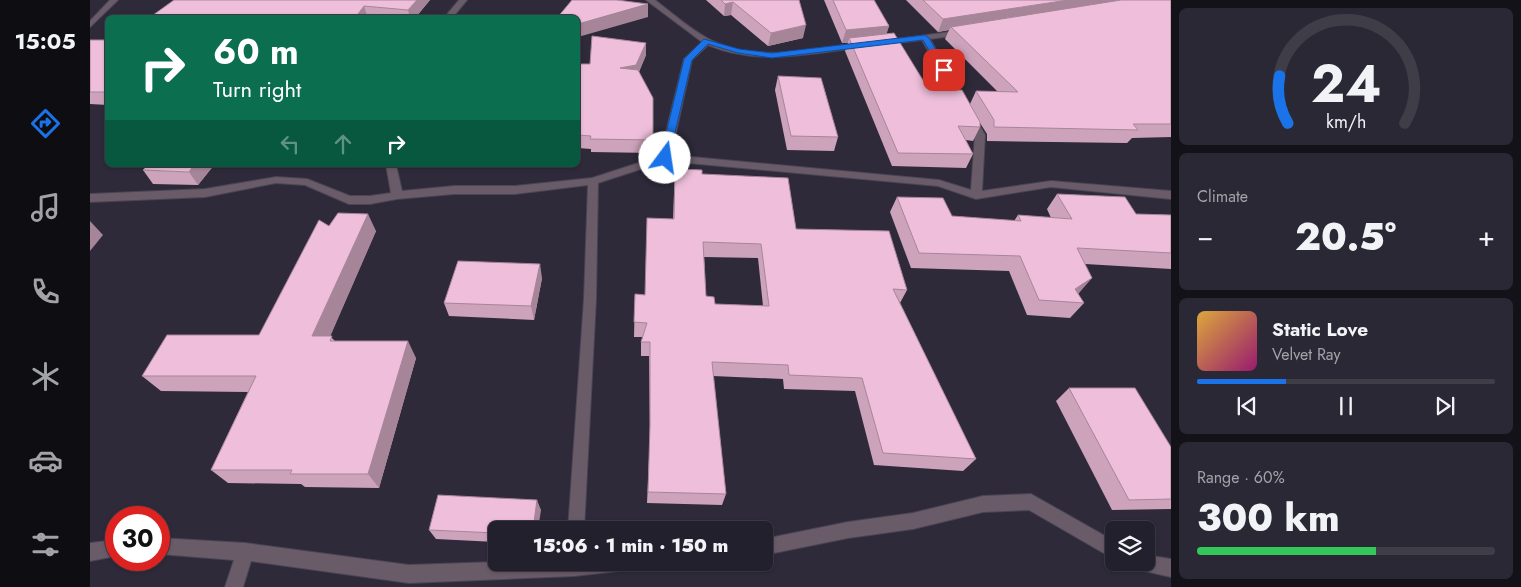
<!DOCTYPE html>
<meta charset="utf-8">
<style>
body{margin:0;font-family:Jost,sans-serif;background:#2a2834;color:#f1f3f6;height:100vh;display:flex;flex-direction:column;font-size:19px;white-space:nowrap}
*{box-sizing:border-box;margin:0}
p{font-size:16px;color:#a2a3a9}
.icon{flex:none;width:28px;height:28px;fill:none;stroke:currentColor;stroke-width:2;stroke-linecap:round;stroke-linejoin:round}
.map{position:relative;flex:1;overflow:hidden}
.sheet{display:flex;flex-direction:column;gap:8px;padding:8px;background:#131218;width:350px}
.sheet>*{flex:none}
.banner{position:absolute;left:15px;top:15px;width:475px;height:152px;border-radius:8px;box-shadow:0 1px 4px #0004,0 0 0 1px #3f3e48;background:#0b6e4f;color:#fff;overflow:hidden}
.tools{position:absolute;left:1015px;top:521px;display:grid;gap:10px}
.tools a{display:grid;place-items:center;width:50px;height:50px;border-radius:8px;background:#22202c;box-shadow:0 1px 4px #0004,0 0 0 1px #3f3e48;font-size:25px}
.speed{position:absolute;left:15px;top:506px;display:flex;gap:10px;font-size:25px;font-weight:700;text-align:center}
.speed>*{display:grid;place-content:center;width:65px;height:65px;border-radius:50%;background:#22202c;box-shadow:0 1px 4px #0004,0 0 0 1px #3f3e48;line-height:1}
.speed .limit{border:8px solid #d22;background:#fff;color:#111}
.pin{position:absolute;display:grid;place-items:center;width:42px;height:42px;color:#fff;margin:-21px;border-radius:10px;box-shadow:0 2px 8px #0006}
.me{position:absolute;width:55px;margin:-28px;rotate:14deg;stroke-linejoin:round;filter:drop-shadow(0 0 4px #0008)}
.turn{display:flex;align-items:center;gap:18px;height:105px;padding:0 25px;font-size:22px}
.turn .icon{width:65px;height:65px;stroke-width:2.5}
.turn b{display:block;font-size:35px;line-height:42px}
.lanes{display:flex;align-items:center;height:48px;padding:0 25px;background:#0003;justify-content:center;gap:25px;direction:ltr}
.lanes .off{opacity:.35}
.big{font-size:38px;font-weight:800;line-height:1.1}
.sheet .tile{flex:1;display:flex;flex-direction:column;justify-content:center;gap:8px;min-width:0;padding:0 18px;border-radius:8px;background:#2a2834}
.sheet .dial{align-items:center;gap:0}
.dial svg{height:130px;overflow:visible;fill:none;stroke:#3f3e48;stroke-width:7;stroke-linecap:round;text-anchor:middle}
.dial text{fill:#f1f3f6;stroke:none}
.song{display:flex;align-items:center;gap:15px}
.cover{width:60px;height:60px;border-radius:8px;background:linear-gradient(135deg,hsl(40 70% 55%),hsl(320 70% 35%))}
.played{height:5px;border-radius:2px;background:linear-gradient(90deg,#1a73e8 30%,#3f3e48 30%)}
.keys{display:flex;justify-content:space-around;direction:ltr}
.heat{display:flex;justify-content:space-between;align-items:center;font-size:28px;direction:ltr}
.charge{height:8px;border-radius:4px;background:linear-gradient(90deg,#34c759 60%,#3f3e48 0)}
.trip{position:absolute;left:398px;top:521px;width:285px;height:50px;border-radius:8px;background:#22202c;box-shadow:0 1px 4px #0004,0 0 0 1px #3f3e48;font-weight:800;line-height:50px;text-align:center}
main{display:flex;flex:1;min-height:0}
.dock{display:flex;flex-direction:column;width:90px;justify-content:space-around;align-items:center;background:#0e0d12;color:#a2a3a9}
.dock .icon{width:35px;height:35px}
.dock .selected{color:#1a73e8}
.dock b{font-size:22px;color:#f1f3f6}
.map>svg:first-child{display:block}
</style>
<main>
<nav class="dock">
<b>15:05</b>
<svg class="icon selected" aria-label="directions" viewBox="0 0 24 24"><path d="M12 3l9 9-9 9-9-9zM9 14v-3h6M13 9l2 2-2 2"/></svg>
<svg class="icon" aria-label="music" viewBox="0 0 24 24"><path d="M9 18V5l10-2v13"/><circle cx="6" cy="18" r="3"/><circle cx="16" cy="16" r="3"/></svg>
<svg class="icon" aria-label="phone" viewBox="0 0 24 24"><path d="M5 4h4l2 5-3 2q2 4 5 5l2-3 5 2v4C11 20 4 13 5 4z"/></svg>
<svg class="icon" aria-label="climate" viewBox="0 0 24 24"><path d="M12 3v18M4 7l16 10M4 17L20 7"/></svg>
<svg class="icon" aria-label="car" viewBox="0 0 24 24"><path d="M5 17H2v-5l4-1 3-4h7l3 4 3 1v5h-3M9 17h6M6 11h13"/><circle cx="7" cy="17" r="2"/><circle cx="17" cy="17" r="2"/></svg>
<svg class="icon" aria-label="filters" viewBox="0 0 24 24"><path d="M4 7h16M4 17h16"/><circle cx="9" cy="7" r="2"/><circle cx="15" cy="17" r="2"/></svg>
</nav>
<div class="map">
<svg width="1081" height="587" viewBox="0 0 1081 587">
<rect width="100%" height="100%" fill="#2e2a3a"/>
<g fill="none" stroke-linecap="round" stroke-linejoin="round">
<g stroke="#494554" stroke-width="2">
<g id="minor">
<path d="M20 0H28L0 27V21Z"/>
<path d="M369 0H377L362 18H354Z"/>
<path d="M556 0H565C582 13 599 28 617 38 664 64 723 49 772 43L776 45 772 47C720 54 668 66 618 45L602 60 581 155 849 180 881 190 885 135 832 40 792 45 788 43 792 41 874 30H877V34L840 39 895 135 892 191 961 181 1081 191V199L961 187 886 199 848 186 576 161 508 183 506 299 494 530H478L494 299 498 185 425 194H364L307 199 280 204H259L215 185 186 183 115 197 0 202V194L115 189 186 177 217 179 260 196H280L301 193 296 165H306L312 191 364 186H425L502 178 570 156 594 59 612 42Z"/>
<path d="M941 494 1024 541V559L939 510 893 512 823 529 758 538 674 555V539L758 522 823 513 893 496Z"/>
<path d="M69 538 155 543 319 565 406 562H537L535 568 529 571 484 576 319 583 161 561 153 587H135L144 560 69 554Z"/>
<path d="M26 540V556L0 561V543Z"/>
<path d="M1056 555 1081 559V577L1041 568 1039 562H1056Z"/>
</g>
</g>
<use href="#minor" fill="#6a5b69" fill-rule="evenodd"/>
</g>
<g fill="#cda3bb" fill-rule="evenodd">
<path d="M340 0 325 18H59Z"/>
<path d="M616 0H709L713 38 678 46 641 15 634 16Z"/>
<path d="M734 0H784L799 26 796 34 839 90 880 104 886 91H907L855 39 859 30 848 32 816 0H1081V137L1042 138 1037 143 897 141V134L890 123V127L883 141 876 140 883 154 876 168 802 166 755 51 758 43H752Z"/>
<path d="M0 40H18V105L0 104Z"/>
<path d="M556 55 549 72 563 140V153L501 152V149L488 148V64H500Z"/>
<path d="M688 76 748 137 744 151 697 150 685 90Z"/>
<path d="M58 165H124L108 185 63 184 53 170Z"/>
<path d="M585 169 612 174 706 229 817 290 810 303 886 459 873 471 784 465 765 391 694 389 693 379 623 376 636 494 632 505 557 503 560 438 559 356H551V342L553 337H544L545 294 555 295 583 219ZM614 257 668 258 673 306 625 304 616 296Z"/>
<path d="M967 194 1046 214 1081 215V269L995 264 989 293 988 294 994 303 980 318 937 315 919 271 821 268 800 212 807 197 862 216 924 221 928 215 961 218 957 209Z"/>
<path d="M239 226 286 231 240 336 245 341 326 358 289 488 215 487 211 484 138 483 121 470 158 392 71 391 52 376 169 335Z"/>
<path d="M452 278 444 320 359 316 354 303Z"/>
<path d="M979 388 1081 447V509L1022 510 966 401Z"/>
<path d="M451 510 406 530V542L346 539 339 530Z"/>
</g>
<g fill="#a78599">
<path d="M327 0H340L325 18H320L318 10Z"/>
<path d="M978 0H1051L861 27 859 30 848 32 853 19Z"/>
<path d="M643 2 641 15 634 16 635 4Z"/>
<path d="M558 4V17L488 37V24Z"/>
<path d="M274 6 278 18H265Z"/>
<path d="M716 25 713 38 678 46 681 33Z"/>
<path d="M799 26 795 39 759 38 758 43H752L756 30Z"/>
<path d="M556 43V55L546 78 530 68Z"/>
<path d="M104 165H124L108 185 99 172Z"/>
<path d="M278 214 286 231 233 353 222 336Z"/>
<path d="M0 221 13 235 0 251Z"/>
<path d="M450 264 452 278 444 320 441 306Z"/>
<path d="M1002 278 989 293 975 302 985 289Z"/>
<path d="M318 341 326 358 289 488 278 474Z"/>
<path d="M447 500 451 510 448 530H443Z"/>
</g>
<g fill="#eebeda" stroke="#a78599" fill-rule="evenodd">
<path d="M84 0H327L318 10 274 6 265 18H59Z"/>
<path d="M482 0H527L558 4 488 24V18H467Z"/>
<path d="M631 0H709L716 25 681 33 643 2 635 4Z"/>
<path d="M743 0H784L799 26 756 30Z"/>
<path d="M833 0H978L853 19Z"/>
<path d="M1031 0H1081V124H1043L1048 130 904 127V120L886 91 928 92 861 27Z"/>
<path d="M804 33 839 90H872L890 122V127L868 126 883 154 808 153 759 38Z"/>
<path d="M502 36 556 43 546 65 530 68 548 70 563 98V140L500 139 501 136 488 135V64H500Z"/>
<rect x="0" y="40" width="18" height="52"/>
<path d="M688 76 731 78 748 137 701 136Z"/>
<path d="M58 165H104L99 172 53 170Z"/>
<path d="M585 169 612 170V174L698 178 706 229 799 231 817 290 803 289 886 459 793 453 772 378 699 375 698 365 622 362 636 494 558 492 560 425V342H551L557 323 544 322 545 294 555 295 557 218 584 219ZM613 242 671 244 679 306 625 304 624 297 616 296Z"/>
<path d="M967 194 1035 197 1046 214 1081 215V253L987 248 1002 278 985 289 994 303 949 300 930 256 829 253 807 197 853 198 862 216 931 221 928 215 982 219Z"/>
<path d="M248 213 278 214 222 336H242L240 341H318L278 474H200L202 470H121L166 376H52L77 335H169L229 220 239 226Z"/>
<path d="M368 261 450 264 441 306 354 303Z"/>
<path d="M979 388H1045L1081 447V499L1039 500Z"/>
<path d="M348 495 447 500 443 530H406V533L339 530Z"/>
</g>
<path fill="#1a73e8" stroke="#114b97" d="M835 35 839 38 858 70 857 72H851L833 40 682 58 648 53 618 44 602 60 579 158 575 160 570 158 594 59 614 39 649 49 682 53Z"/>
</svg>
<div class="tools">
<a><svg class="icon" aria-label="layers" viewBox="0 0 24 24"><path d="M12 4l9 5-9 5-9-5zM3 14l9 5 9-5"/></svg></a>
</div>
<div class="speed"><div class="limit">30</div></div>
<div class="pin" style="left:854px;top:70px;background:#d93025"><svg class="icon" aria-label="arrive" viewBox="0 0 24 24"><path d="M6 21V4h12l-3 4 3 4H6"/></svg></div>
<svg class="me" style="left:575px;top:158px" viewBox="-20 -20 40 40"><circle r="19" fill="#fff"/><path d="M0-13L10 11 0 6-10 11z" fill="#1a73e8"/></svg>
<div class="trip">15:06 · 1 min · 150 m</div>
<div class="banner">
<div class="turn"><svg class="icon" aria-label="right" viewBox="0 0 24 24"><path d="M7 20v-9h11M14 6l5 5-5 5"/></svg><div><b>60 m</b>Turn right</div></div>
<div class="lanes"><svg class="icon off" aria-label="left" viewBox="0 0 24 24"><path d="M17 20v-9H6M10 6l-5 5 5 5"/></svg><svg class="icon off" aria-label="ahead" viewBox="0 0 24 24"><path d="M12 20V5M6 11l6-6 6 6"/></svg><svg class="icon" aria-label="right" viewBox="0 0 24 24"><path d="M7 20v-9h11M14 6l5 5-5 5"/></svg></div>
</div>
</div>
<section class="sheet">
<div class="tile dial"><svg viewBox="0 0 100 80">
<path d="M14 69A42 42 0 1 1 86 69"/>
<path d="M14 69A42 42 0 0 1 9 40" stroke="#1a73e8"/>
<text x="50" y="56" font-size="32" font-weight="700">24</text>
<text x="50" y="72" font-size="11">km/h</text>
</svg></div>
<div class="tile"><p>Climate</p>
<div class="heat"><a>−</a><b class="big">20.5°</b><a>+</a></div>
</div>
<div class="tile">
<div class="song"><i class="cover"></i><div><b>Static Love</b><p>Velvet Ray</p></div></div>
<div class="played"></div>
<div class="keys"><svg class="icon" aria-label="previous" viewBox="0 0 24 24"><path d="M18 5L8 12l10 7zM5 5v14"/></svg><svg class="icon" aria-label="pause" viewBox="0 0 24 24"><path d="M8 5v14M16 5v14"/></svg><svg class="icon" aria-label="next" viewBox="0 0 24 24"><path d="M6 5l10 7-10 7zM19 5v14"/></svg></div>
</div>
<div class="tile"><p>Range · 60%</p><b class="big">300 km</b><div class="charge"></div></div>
</section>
</main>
